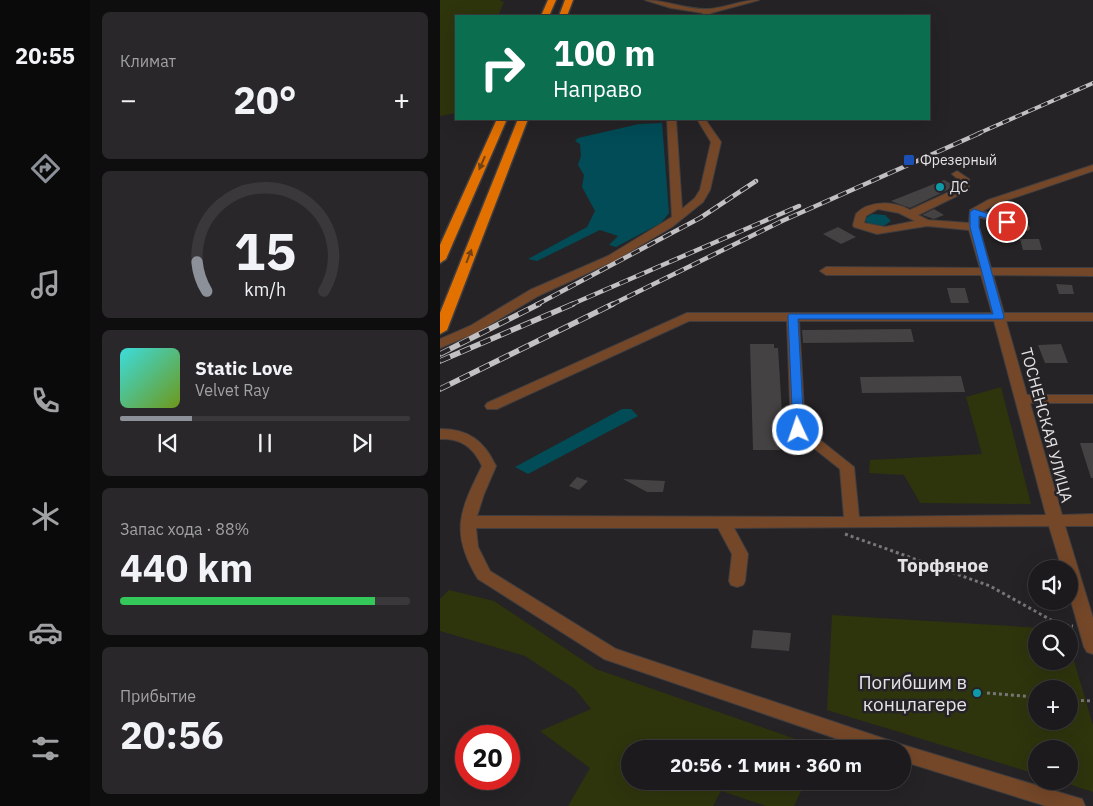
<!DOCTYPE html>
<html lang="ru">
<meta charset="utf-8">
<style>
body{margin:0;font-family:"IBM Plex Sans",sans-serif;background:#292729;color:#f1f3f6;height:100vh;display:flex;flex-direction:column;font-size:19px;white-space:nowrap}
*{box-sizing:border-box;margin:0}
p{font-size:16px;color:#a0a1a3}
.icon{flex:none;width:28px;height:28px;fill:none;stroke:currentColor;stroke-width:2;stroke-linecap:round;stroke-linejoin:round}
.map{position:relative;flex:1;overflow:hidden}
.side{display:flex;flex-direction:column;gap:12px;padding:12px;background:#0f0e0f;width:350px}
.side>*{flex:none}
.top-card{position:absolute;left:15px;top:15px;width:475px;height:105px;border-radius:0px;box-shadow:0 5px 20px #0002,0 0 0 1px #3a383b;background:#0b6e4f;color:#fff;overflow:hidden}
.controls{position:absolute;left:588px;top:560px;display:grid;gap:10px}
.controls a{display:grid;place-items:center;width:50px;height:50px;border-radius:50%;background:#1c1a1c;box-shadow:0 5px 20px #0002,0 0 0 1px #3a383b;font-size:25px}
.speed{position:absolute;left:15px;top:725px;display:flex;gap:10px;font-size:25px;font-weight:700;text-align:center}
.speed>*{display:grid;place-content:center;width:65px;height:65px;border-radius:50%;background:#1c1a1c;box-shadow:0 5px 20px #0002,0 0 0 1px #3a383b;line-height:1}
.speed .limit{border:8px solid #d22;background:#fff;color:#111}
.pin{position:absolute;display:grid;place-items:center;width:42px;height:42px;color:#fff;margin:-21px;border:2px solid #fff;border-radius:50%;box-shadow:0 1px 5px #0007}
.me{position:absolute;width:55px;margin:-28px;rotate:357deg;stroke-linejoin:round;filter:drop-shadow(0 0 4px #0008)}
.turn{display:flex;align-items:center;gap:18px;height:105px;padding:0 15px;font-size:22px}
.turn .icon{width:65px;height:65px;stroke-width:2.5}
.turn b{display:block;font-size:35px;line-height:42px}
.big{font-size:38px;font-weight:700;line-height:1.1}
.side .tile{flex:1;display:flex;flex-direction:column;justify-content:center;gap:8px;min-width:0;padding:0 18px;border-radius:8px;background:#292729}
.side .dial{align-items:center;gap:0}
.dial svg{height:130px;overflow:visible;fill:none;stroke:#3a383b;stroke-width:7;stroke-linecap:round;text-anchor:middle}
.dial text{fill:#f1f3f6;stroke:none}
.song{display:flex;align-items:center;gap:15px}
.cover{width:60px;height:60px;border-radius:8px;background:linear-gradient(135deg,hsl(180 70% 55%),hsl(80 70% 35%))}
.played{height:5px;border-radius:2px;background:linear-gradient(90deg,#8c9099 25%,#3a383b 25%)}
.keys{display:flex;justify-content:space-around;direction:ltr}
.heat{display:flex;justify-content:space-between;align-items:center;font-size:28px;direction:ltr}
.charge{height:8px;border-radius:4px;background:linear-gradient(90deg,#34c759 88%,#3a383b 0)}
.trip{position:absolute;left:181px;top:740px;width:290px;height:50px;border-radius:25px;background:#1c1a1c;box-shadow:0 5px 20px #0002,0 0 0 1px #3a383b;font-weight:700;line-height:50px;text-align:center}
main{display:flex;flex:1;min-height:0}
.dock{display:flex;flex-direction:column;width:90px;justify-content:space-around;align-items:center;background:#0b0a0b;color:#a0a1a3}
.dock .icon{width:35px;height:35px}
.dock .current{color:#8c9099}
.dock b{font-size:22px;color:#f1f3f6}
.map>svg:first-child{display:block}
</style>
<main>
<nav class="dock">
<b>20:55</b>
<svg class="icon current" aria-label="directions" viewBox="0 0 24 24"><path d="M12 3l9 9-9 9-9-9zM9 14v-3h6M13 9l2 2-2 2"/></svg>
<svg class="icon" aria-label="music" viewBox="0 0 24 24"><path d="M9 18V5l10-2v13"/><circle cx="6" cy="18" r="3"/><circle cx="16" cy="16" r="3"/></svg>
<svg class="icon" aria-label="phone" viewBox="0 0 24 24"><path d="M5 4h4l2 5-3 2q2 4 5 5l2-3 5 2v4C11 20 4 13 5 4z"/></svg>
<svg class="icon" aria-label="climate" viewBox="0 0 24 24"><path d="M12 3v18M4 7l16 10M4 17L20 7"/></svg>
<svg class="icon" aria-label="car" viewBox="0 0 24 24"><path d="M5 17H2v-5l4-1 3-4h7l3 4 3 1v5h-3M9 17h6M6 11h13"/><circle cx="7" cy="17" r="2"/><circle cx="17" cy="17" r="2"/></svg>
<svg class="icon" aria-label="filters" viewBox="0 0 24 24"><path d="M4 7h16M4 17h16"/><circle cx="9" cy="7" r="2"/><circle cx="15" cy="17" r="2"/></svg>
</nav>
<section class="side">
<div class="tile"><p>Климат</p>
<div class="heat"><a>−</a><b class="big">20°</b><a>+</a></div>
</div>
<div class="tile dial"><svg viewBox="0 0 100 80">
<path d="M14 69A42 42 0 1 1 86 69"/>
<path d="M14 69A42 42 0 0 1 8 51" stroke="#8c9099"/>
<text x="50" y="56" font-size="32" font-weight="700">15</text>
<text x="50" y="72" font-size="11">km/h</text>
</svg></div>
<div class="tile">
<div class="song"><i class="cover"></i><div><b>Static Love</b><p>Velvet Ray</p></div></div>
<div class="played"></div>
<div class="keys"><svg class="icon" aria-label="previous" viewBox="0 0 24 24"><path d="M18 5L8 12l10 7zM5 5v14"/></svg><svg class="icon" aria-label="pause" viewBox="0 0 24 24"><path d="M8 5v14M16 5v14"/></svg><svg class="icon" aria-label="next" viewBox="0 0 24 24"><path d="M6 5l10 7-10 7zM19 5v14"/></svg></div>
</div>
<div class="tile"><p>Запас хода · 88%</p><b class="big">440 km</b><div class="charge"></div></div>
<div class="tile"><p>Прибытие</p><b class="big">20:56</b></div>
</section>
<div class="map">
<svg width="653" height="806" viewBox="0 0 653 806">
<rect width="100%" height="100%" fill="#252325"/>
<g fill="#2e350d" fill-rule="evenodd">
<path d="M0 0H59L64 2 58 16H16V113L0 116Z"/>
<path d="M561 387 591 504 480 503 464 475 429 473 430 460 542 454 526 397Z"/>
<path d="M9 590 54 601 156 669 381 748 190 749V781H366L354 806H326L281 791 273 806H128L150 768 100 731 151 709 135 689 85 656 0 631V599Z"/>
<path d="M392 615 618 629H596V661H629V644L653 725V792L619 781H629V749H596V774L387 710ZM596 689H629V721H596Z"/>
</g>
<g fill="#014c57">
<path d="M222 123 229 213 221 223 176 247 169 245 178 236 160 230 97 261 88 259 147 227 155 211 142 187 144 175 138 165 141 156 140 144 135 141 138 138 199 124Z"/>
<path d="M432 214 445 215 451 221 444 226 430 225 424 219Z"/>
<path d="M182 409H191L198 416 88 474 75 467Z"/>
</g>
<g fill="#454244">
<path d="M504 180 516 186 470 208 451 201Z"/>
<path d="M494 209 504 215 494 219 482 215Z"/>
<path d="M398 227 416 237 401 244 383 234Z"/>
<path d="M580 239H599L602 250H583Z"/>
<path d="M616 284 632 285 634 294H619Z"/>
<path d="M507 288H525L529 303H511Z"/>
<path d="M471 329 474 342 363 343 362 330Z"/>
<path d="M310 344H334V348H338L344 446H340V450H313Z"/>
<path d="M621 344 628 363H605L598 345Z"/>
<path d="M521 376 525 392 422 393 420 377Z"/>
<path d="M640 443H653V478H651Z"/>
<path d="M137 477 148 481 139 490 129 486Z"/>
<path d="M183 479 225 481 223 492H207Z"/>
<path d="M313 630 351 633 349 651 311 648Z"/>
</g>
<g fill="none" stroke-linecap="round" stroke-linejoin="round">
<g stroke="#403e40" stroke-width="2">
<g id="minor">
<path d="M205 0C226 0 247 10 268 9 285 8 301 0 319 0L271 13 269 16H261L263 13 231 8Z"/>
<path d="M227 119H236L242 209 255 198 260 190 271 142 257 119H265L281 142 270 190 263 202 232 227 176 260 98 296 38 332 0 348V339L30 326 90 290 168 256 232 217Z"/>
<path d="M653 165V171L556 204 543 211 588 226 589 228 588 230H580L539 217V227L551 268H653V276L553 275 564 313H653V321H566L587 395H653V403H590L622 515 653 514V526H625L653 618V654L647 652 644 647 629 594V569H622L609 526 294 528 308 554 305 581 303 585 297 587 291 585 289 581 292 554 278 528H36L38 547 50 571 176 649 460 744 635 797 642 799 645 806H606L462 761V749H427L164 659 38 579C10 533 19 512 42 466 33 447 21 438 0 439V429C29 429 44 441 56 466L44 494 37 516 404 517 400 469 351 430 347 321H249L57 409H47L45 406 47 403 247 313H552L541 275H386L380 271 386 267 540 268 529 230 487 226 437 234 414 227 413 225 416 214C429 200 454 201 470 210L520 187 519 180 512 174 517 171 529 179V190L478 215 488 220 529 223 530 210 548 200ZM438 209 459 213 475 221 445 227 424 223 426 216ZM359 321H554L606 515 419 517 414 467 365 428Z"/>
</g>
</g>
<g stroke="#403e40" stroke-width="3">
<g id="highway">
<path d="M108 0H116L109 16H101Z"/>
<path d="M125 0H133L127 16H119Z"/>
<path d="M57 119H67L6 259 0 263V245Z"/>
<path d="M78 119H88L7 330 0 334V313Z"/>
</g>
</g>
<g stroke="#787678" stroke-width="3" stroke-dasharray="3 3" stroke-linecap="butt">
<path d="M405 534 550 586 620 625 633 626"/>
<path d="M547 693 596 697"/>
<path d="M629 700 653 701"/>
</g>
<use href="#minor" fill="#744728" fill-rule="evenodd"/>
<use href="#highway" fill="#e37100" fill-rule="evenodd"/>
<g stroke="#c2c0c2" stroke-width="4">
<path id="rail-far2" d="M537 134 653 83"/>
</g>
<g stroke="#c2c0c2" stroke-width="4.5">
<g id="rail-far1">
<path d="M96 305 260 218 316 181"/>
<path d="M130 305 359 206"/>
<path d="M171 305 342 221 540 133"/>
</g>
</g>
<g stroke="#c2c0c2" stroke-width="5.5">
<g id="rail">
<path d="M0 354 99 304"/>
<path d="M0 361 133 304"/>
<path d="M0 389 173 304"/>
</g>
</g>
<use href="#rail-far2" stroke="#252325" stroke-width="2.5" stroke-dasharray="7" stroke-linecap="butt"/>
<use href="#rail-far1" stroke="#252325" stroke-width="3" stroke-dasharray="9" stroke-linecap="butt"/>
<use href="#rail" stroke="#252325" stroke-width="4" stroke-dasharray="11" stroke-linecap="butt"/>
</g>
<defs><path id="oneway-solid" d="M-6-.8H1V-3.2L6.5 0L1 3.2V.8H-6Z" transform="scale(1.25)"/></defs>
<g fill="#714216">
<use href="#oneway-solid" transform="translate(42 163) rotate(114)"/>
<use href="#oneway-solid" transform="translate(29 256) rotate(-69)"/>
</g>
<path fill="#1a73e8" stroke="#114b97" d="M534 209 572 222 567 225 539 216V227L564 317 563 319H358L364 430 358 434 354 432 353 430 348 316 349 314H553L530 227V212Z"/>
<rect fill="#1a4fb4" stroke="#252325" stroke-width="2" x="463" y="154" width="12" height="12" rx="2.5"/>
<g fill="#0f9aa8" stroke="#252325" stroke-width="2">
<circle cx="500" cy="187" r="5"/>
<circle cx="537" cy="693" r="5"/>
</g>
<g text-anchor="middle" stroke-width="5" stroke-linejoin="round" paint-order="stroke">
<g font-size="14" fill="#e4e2e4" stroke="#252325" text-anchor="start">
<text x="480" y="165">Фрезерный</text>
<text x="510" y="192">ДС</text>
</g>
<g font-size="16" fill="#e4e2e4" stroke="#252325">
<text transform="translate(607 425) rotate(75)" y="6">ТОСНЕНСКАЯ УЛИЦА</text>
</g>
<g font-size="19" font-weight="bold" fill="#e4e2e4" stroke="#252325">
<text x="503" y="572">Торфяное</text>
</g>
<g font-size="19" fill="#e4e2e4" stroke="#252325" text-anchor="end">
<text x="527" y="689">Погибшим в<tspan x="527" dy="22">концлагере</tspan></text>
</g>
</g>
</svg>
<div class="controls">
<a><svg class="icon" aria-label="sound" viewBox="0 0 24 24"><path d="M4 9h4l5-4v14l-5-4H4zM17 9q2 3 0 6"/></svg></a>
<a><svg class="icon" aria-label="search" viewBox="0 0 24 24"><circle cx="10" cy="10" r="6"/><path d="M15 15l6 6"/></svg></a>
<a>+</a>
<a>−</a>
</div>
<div class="speed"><div class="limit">20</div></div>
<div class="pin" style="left:567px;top:222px;background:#d93025"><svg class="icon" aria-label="arrive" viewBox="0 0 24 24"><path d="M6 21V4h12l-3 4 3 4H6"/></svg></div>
<svg class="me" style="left:358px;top:430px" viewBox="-20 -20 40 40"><circle r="17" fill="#1a73e8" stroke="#fff" stroke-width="3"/><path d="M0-11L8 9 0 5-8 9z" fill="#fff"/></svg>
<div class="trip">20:56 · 1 мин · 360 m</div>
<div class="top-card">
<div class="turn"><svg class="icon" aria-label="right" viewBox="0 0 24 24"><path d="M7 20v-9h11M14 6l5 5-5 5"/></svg><div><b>100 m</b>Направо</div></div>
</div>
</div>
</main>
